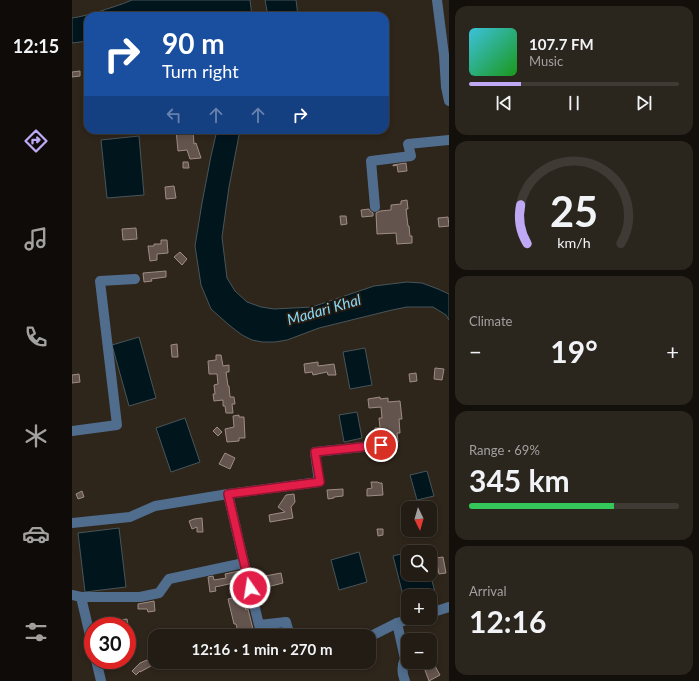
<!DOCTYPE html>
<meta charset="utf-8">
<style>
body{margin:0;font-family:Lato,sans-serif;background:#2a251d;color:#f1f3f6;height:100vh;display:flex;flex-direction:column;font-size:15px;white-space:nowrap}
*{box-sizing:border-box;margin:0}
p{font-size:13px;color:#a2a1a0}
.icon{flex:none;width:22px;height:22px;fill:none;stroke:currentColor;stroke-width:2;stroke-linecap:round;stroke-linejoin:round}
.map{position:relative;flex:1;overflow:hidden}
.drawer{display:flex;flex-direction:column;gap:6px;padding:6px;background:#130f0b;width:250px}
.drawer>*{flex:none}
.hud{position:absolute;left:12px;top:12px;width:305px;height:122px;border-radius:12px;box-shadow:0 2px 6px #0003,0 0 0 1px #3f3a34;background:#1a4fa0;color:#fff;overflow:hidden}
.needle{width:26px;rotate:175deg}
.fabs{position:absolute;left:329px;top:501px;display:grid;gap:8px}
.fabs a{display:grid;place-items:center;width:36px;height:36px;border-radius:8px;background:#221c14;box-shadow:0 2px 6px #0003,0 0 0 1px #3f3a34;font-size:20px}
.speed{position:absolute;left:12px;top:617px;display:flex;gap:8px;font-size:20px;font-weight:700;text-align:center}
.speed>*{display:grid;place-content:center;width:52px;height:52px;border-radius:50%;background:#221c14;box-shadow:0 2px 6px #0003,0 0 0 1px #3f3a34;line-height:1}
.speed .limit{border:6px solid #d22;background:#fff;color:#111}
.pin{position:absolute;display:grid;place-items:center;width:34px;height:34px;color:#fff;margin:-17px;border:2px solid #fff;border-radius:50%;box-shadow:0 1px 4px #0007}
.me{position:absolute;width:44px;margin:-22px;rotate:347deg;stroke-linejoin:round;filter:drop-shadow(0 0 3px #0008)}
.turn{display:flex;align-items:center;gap:14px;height:84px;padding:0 12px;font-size:18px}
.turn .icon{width:52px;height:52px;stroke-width:2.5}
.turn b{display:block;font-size:28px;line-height:34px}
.lanes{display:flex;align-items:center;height:38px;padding:0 12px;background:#0003;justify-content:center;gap:20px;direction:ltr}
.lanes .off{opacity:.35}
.big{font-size:30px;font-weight:700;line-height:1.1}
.drawer .tile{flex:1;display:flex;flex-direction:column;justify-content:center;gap:6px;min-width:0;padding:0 14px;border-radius:12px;background:#2a251d}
.drawer .dial{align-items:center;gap:0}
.dial svg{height:104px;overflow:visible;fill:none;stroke:#3f3a34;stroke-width:7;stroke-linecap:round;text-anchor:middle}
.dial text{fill:#f1f3f6;stroke:none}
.song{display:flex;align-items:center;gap:12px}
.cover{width:48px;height:48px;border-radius:6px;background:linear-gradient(135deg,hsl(190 70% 55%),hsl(120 70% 35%))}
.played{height:4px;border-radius:2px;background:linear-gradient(90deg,#bfa9f4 25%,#3f3a34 25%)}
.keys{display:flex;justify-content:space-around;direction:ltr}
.heat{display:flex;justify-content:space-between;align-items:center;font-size:22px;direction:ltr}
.charge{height:6px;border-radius:3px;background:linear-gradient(90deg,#34c759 69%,#3f3a34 0)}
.trip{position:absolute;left:76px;top:629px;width:228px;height:40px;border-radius:12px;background:#221c14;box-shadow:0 2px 6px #0003,0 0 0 1px #3f3a34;font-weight:700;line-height:40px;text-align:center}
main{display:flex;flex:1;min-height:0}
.tab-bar{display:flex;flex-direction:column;width:72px;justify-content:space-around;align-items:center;background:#0e0b08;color:#a2a1a0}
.tab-bar .icon{width:28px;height:28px}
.tab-bar .current{color:#bfa9f4}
.tab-bar b{font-size:18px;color:#f1f3f6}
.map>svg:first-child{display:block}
</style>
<main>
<nav class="tab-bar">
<b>12:15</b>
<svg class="icon current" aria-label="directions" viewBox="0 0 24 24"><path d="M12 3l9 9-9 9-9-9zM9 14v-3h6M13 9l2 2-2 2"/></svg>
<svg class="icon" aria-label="music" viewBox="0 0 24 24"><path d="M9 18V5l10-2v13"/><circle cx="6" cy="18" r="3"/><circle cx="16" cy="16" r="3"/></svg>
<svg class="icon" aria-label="phone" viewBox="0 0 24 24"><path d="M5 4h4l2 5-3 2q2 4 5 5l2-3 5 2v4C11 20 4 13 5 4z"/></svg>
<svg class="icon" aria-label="climate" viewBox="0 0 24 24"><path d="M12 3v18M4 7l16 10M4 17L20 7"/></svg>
<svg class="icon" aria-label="car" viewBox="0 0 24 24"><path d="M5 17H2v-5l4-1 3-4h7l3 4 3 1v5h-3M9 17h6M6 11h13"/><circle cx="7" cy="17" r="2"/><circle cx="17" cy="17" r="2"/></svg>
<svg class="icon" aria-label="filters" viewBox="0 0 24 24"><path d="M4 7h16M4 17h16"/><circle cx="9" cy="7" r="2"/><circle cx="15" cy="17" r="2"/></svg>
</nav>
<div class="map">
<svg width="377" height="681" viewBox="0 0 377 681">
<rect width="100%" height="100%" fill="#2e251b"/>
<g fill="#01151d" stroke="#495559">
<path d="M60 0H178L180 16H16V41L0 43V18C9 17 17 14 26 12 37 8 49 5 60 0Z"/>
<path d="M193 0H224L226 16H196Z"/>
<path d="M145 130H168L157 187 150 237 155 278 163 291 175 302 189 307 202 309 240 307 302 286 335 282 350 283 366 289 377 294V320L374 315 361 307H335L320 310 247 328 215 340 203 342H190L180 340 170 335 157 325 139 309 129 285 123 246 130 203 139 156Z"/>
<path d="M67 136 72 195 35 198 29 140Z"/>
<path d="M67 337 84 398 57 406 40 345Z"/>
<path d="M293 348 300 385 278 389 271 352Z"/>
<path d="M285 412 290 438 272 442 267 415Z"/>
<path d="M113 418 128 462 99 472 84 428Z"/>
<path d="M355 471 362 496 345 500 338 475Z"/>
<path d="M47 528 54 587 13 592 6 533Z"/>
<path d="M352 548 353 552H336V574H358V573L363 592 345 596H336V598L332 599 321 556Z"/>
<path d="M287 552 295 582 267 590 259 560Z"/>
</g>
<g fill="#63544d" stroke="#9e8d85">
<path d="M8 71V76L0 77V72Z"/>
<path d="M104 130H121L122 144 124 143 129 158 118 159 115 150 106 151Z"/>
<path d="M111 162H116L117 168H111Z"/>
<path d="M334 163 335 171 326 172 325 165 321 166V165Z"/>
<path d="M102 186 104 198 94 199 93 187Z"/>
<path d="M335 200 336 209H334L336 226H337L338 236H340V243L325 244 324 233 305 234 304 213 308 211 319 210V205L329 204V201Z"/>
<path d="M297 209 298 211 301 213V216L290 217 289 210Z"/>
<path d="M268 216H274L275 224 269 225Z"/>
<path d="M376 217 377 226 367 227 366 218Z"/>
<path d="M64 228 65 239 51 240 50 229Z"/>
<path d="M89 240H95L96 253 85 254V260L78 261 76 246H82V244H89Z"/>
<path d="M108 252 115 259 110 265 102 257Z"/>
<path d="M94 271V277L79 279 80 281 72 282 71 273Z"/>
<path d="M105 344 106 357H100L99 345Z"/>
<path d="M144 355H149L151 366 157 365V372H154L156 386H157L158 397H162L163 404H160L161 413H154L153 406H151V400L142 401 141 394H143L142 385 146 384 145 374H137L136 361 144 360Z"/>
<path d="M246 362V366L262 364 264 375H256L255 372 241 375 240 372 233 373 232 364Z"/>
<path d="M363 368 372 369 370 380 362 379Z"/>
<path d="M344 373 345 381 338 382 337 374Z"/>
<path d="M7 374 8 382 0 383V375Z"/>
<path d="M308 397V399L316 398V402L328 401 330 419H327L328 433H325L326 442 315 443 313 437 304 438 303 428H308L307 418H310L309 407 297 408 296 399Z"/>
<path d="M167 415V417H172L173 438H167V441L155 442 153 429 162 427 161 416Z"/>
<path d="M145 427 150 432 146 436 141 431Z"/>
<path d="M153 453 163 458 158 469 147 464Z"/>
<path d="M299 482H306L307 483H310L311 495 295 496V489L300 488Z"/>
<path d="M271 489V496L262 497V498L256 499 255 490Z"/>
<path d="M10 491 12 497 6 499 4 494Z"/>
<path d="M222 494 223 502 219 507 221 518 198 522 197 515 213 512 206 507 214 495Z"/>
<path d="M130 518 131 532H125V527L120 529 117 521 122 519Z"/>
<path d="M305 529H311V535L306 536Z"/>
<path d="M371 557 374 573 367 574 364 558Z"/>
<path d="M167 571 170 581 148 586 143 587 144 591 138 592 136 577 141 576 142 580 154 578 153 574Z"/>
<path d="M209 573 211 583 195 587 193 576Z"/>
<path d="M170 596 174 610 176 609 181 629 166 632 164 624H162L156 599Z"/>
<path d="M82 601 83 611 76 612 75 609H66V604Z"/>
<path d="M55 619 56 625 48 626 47 620Z"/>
<path d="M75 660 79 666 68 672V671L64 675 60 671 68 663Z"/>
<path d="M350 662H361L362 667 363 666 368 675 357 681Z"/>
</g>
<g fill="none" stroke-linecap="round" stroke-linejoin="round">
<g stroke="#506d8e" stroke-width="10">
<path d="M365 0 372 55 374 87 377 101"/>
<path d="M303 207 299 161 339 156 336 144 377 140"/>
<path d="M0 431 45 425 28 281 63 279"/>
<path d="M0 523 58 517 83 506 156 494"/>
<path d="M172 563 156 494 247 482 243 452 309 445"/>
<path d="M0 595 9 597 21 648"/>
<path d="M9 597H68L87 593 97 579 172 563 187 625 214 622 218 636"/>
<path d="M358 613 377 607"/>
<path d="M325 623 333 659C329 667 330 674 333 681"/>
<path d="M297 637 325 623 341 618"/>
<path d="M24 660 29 681"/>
<path d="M226 662 227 663 241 662"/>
</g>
</g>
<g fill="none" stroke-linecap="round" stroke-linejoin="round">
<g stroke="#92132f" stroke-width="10">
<path id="route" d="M178 588 156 494 248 482 243 452 309 445"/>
</g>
<use href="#route" stroke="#e11d48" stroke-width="7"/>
</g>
<g text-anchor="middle" stroke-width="4" stroke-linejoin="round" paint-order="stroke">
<g font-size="15" font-style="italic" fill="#87d7f5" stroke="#251b11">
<text transform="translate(252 310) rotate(-16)" y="5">Madari Khal</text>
</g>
</g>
</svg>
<div class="fabs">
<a><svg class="needle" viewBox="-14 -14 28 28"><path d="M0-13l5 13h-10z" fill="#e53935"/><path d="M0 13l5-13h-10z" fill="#a2a1a0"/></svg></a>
<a><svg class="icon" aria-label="search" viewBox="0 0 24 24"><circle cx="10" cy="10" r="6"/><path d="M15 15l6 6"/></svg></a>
<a>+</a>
<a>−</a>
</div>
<div class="speed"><div class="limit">30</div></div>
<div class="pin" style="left:309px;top:445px;background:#d93025"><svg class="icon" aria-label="arrive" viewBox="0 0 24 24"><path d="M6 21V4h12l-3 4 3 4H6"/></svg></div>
<svg class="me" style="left:178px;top:588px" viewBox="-20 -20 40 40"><circle r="17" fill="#e11d48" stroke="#fff" stroke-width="3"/><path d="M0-11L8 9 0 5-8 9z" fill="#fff"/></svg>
<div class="trip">12:16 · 1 min · 270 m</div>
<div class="hud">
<div class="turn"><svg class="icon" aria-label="right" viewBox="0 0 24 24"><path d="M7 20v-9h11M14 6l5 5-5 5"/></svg><div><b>90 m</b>Turn right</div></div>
<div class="lanes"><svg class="icon off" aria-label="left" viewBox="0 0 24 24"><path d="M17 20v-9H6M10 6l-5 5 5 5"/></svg><svg class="icon off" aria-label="ahead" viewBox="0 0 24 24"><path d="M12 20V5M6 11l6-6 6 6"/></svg><svg class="icon off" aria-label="ahead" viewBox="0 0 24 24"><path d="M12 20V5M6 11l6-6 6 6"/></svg><svg class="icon" aria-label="right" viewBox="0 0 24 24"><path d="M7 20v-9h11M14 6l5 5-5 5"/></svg></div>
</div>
</div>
<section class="drawer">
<div class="tile">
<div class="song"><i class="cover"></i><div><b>107.7 FM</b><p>Music</p></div></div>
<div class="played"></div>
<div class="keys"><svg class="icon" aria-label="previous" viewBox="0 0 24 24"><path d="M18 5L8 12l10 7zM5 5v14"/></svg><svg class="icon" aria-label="pause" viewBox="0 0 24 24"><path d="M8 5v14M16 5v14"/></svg><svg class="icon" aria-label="next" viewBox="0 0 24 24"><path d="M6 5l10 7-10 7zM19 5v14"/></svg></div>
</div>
<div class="tile dial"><svg viewBox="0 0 100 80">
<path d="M14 69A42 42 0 1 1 86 69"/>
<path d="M14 69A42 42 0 0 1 9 39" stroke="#bfa9f4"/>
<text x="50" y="56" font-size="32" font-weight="700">25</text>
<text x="50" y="72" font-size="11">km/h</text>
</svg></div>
<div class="tile"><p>Climate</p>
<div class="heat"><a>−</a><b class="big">19°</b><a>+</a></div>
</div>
<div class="tile"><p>Range · 69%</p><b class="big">345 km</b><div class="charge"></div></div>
<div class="tile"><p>Arrival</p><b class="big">12:16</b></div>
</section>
</main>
